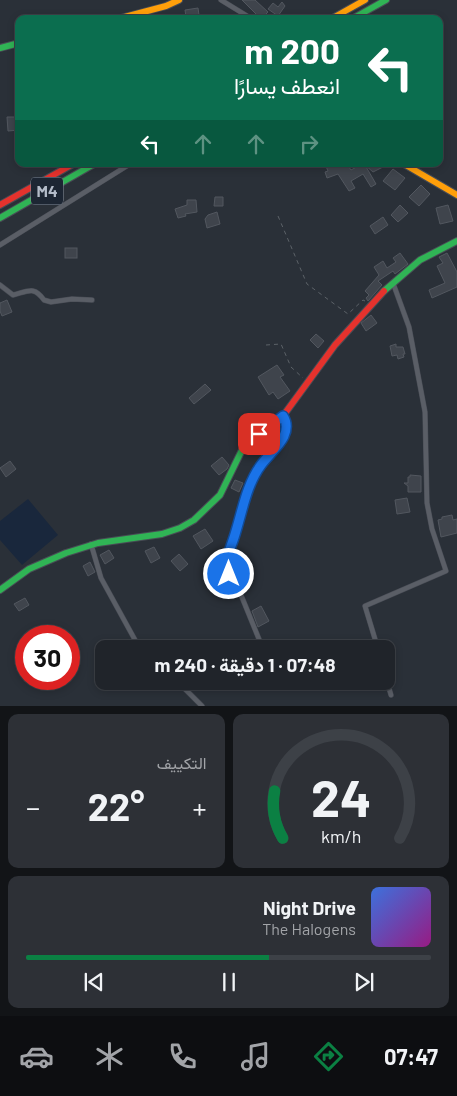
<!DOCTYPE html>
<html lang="ar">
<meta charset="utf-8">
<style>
body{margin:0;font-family:Barlow,Vazirmatn,sans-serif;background:#2d3036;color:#f1f3f6;direction:rtl;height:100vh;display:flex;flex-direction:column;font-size:19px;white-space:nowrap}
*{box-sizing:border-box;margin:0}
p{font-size:16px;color:#a2a4a8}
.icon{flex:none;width:28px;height:28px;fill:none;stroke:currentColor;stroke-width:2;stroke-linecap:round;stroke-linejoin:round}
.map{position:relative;height:706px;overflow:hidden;direction:ltr}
.sheet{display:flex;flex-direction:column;gap:8px;padding:8px;background:#121417;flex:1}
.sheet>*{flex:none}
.hud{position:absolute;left:15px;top:15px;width:428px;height:152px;border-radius:10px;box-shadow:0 2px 8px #0003,0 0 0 1px #3d4147;direction:rtl;background:#0b6e4f;color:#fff;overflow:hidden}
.speed{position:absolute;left:15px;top:625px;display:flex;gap:10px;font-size:25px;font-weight:700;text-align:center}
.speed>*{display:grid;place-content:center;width:65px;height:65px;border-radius:50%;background:#20242a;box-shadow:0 2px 8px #0003,0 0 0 1px #3d4147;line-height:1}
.speed .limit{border:8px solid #d22;background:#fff;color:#111}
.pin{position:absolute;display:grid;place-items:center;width:42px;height:42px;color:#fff;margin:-21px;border-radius:10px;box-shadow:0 2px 8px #0006}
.me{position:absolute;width:55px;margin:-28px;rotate:0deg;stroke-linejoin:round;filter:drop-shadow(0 0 4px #0008)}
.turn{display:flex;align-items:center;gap:18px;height:105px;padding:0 20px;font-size:22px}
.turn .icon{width:65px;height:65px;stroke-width:2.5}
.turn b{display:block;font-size:35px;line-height:42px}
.lanes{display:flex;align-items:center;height:48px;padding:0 20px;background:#0003;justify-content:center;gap:25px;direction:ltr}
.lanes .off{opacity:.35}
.big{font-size:38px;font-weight:700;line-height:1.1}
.sheet .tile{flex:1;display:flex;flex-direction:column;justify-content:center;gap:8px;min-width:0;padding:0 18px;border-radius:10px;background:#2d3036}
.sheet .dial{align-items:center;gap:0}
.dial svg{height:130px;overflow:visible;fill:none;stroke:#3d4147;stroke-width:7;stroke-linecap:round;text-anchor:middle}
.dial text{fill:#f1f3f6;stroke:none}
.song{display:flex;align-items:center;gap:15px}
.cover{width:60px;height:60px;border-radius:8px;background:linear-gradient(135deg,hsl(220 70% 55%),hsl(310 70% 35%))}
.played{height:5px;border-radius:2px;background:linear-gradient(90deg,#0b8043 60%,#3d4147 60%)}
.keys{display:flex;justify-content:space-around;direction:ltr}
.heat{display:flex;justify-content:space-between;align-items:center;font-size:28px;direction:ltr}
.sheet .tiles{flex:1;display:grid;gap:8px;grid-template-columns:1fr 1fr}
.tile:last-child{grid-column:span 2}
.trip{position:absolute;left:95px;top:640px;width:300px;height:50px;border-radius:10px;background:#20242a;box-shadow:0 2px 8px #0003,0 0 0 1px #3d4147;font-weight:700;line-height:50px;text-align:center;direction:rtl}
.tabs{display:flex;height:80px;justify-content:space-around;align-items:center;background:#0d0e11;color:#a2a4a8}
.tabs .icon{width:35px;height:35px}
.tabs .current{color:#0b8043}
.tabs b{font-size:22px;color:#f1f3f6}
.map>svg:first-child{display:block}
</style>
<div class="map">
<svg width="457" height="706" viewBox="0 0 457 706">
<rect width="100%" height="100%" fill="#2a3038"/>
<path fill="#19273c" d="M28 499 58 535 22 565 0 540V521Z"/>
<g fill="#3f444c" stroke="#52575f">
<path d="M242 0H255L268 12 261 19Z"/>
<path d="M282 2 285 6 278 16 268 9 273 3 278 7Z"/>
<path d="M198 8 199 15 186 17 185 10Z"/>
<path d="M7 117H18L19 130 8 131Z"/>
<path d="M325 164H330L331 166 336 164H347L351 170 362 164H389L373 172 365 165 376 184 371 187 363 174 351 181 355 188 349 191 338 174 327 178 325 172 328 171Z"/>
<path d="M393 169 405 178 395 190 383 181Z"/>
<path d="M421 185 430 194 419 206 409 197Z"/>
<path d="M215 197H223V206H214Z"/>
<path d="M187 200H196L197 212 185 214 186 216 178 218 175 209 187 205Z"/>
<path d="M400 205 408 213 398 222 391 215Z"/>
<path d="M448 205 453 221 440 224 436 208Z"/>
<path d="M217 212 220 224 207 228 205 219 208 215Z"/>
<path d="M383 217 388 225 375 234 370 226Z"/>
<rect x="65" y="248" width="12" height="10"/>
<path d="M400 253 408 264 395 274 393 271 378 281 382 285 368 301 366 298 369 295 365 291 379 275 374 267 383 261 387 268 396 262 393 258Z"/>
<path d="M447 253 457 272V287L432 298 429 290 445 283 437 266 443 263 439 257Z"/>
<path d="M7 300 12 312 2 316 0 311V303Z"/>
<path d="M371 315 377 323 366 331 361 323Z"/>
<path d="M316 334 324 341 318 348 310 340Z"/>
<path d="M396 344V347H403L405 354H403L404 357 398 359 397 355 392 356 390 346Z"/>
<path d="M277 365 284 375 280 377 290 391 278 399 273 392 269 395 258 377Z"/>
<path d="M205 384 211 390 194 404 189 398Z"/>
<path d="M276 428 281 431 275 440 267 435Z"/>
<path d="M222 457 229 465 227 469 219 475 211 466Z"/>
<path d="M10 461 16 469 6 477 0 468Z"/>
<path d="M410 475 421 476V492H408V486L404 483H408V477H410Z"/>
<path d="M235 480 243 483 239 492 231 488Z"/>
<path d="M407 498 410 512 397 514 395 500Z"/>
<path d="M452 515 453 520 457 519V533L441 537 438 520 442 519V517Z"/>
<path d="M205 529 213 541 201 549 193 536Z"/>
<path d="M154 547 160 558 151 563 145 551Z"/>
<path d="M109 550 114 558 105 564 100 555Z"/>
<path d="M179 554 188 564 180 571 171 561Z"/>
<path d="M90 562 95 572 88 576 83 566Z"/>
<path d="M25 598 29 605 19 611 14 604Z"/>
<path d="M261 606 269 621 258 627 252 611Z"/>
</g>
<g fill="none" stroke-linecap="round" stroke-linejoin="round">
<g stroke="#484c55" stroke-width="5.5">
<g id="street">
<path d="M221 0 252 19"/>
<path d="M0 245 130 164"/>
<path d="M0 285 13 295C29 291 34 286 44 300L51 302 72 299 92 300"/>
<path d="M91 544 101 578 140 649"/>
<path d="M263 649 239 590 225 567 243 502 254 476 260 466 285 435 286 424 283 416"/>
<path d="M378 649 365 606 446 571 432 529 427 503 425 412 409 327 393 283"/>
<path d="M386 678 391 695"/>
<path d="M176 681 186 690 202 706"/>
</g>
</g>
<g stroke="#484c55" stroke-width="8">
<g id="fast">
<path d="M352 19 386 0"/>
<path d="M0 48 19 43"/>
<path d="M0 218 94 164"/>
<path d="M384 291 420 260 457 241"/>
<path d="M0 590 29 569 66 553 98 543 162 534 180 528 194 520 220 495 242 450 252 441"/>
</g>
</g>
<g stroke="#484c55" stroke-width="8">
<g id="slow">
<path d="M117 19 166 6 179 0"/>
<path d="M331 19 365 0"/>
<path d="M404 164 457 195"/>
</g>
</g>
<g stroke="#484c55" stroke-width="8">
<g id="jam">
<path d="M0 205 73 164"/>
<path d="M252 441 283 416 335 345 384 291"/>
</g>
</g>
<g stroke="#5c6268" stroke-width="1" stroke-dasharray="4 4" stroke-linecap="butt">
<path d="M278 216 307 284 348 314 363 300 365 301"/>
<path d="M266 345 281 344 291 367 303 378"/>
</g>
<use href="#street" stroke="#5a5e66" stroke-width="4.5"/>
<use href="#fast" stroke="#30b455" stroke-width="6"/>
<use href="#slow" stroke="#ff9f0a" stroke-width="6"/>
<use href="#jam" stroke="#e5322d" stroke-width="6"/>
</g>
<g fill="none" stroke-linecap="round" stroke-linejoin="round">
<g stroke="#114b97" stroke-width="12">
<path id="route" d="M229 574 225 568V564C228 553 233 542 236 531 243 508 247 484 261 465 271 451 295 435 283 416L259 434"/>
</g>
<use href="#route" stroke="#1a73e8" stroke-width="9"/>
</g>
<g text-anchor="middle" stroke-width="5" stroke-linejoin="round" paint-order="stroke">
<rect fill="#1d2633" stroke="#878f9c" stroke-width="1" x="31" y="177.5" width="32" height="27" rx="4"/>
<g font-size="16" font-weight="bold" fill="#b4bcc9">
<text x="47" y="197">M4</text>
</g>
</g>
</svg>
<div class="speed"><div class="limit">30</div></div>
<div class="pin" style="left:259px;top:434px;background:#d93025"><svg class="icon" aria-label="arrive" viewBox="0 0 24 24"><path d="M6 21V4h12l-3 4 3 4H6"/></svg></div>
<svg class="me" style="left:229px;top:574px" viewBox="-20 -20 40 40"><circle r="17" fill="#1a73e8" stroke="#fff" stroke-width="3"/><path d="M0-11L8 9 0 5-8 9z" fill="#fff"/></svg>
<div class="trip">07:48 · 1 دقيقة · 240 m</div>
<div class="hud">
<div class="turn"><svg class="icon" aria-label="left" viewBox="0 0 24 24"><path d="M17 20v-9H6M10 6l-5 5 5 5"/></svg><div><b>200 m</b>انعطف يسارًا</div></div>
<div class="lanes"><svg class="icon" aria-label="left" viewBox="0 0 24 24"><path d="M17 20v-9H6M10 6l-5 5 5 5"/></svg><svg class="icon off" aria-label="ahead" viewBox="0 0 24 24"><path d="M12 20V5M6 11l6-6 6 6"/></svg><svg class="icon off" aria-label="ahead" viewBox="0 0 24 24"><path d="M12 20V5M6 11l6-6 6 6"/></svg><svg class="icon off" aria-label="right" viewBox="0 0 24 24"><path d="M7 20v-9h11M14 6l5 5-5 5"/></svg></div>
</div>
</div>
<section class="sheet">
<div class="tiles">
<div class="tile dial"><svg viewBox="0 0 100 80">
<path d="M14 69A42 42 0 1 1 86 69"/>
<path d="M14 69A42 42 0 0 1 9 40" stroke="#0b8043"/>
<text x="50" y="56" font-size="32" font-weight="700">24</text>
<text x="50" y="72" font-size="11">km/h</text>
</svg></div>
<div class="tile"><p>التكييف</p>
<div class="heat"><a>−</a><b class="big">22°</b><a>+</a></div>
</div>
<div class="tile">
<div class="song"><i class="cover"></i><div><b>Night Drive</b><p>The Halogens</p></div></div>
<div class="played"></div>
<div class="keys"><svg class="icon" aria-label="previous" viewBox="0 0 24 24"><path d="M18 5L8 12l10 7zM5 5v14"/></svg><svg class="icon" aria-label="pause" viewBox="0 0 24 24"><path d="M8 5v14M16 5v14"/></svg><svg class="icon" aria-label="next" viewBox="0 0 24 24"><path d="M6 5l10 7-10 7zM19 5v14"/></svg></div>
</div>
</div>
</section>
<nav class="tabs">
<b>07:47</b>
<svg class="icon current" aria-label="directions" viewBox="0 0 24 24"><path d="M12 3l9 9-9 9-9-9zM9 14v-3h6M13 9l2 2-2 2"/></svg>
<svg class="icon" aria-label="music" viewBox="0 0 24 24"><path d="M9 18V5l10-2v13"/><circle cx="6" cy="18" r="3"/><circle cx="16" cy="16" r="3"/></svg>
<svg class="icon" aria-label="phone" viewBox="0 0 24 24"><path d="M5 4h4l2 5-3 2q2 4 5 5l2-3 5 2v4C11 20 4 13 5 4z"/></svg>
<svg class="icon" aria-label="climate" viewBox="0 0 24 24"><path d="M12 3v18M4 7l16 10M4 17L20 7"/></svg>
<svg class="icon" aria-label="car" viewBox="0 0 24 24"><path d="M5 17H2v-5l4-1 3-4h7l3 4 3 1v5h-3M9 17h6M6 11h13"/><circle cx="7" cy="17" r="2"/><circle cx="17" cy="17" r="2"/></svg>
</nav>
